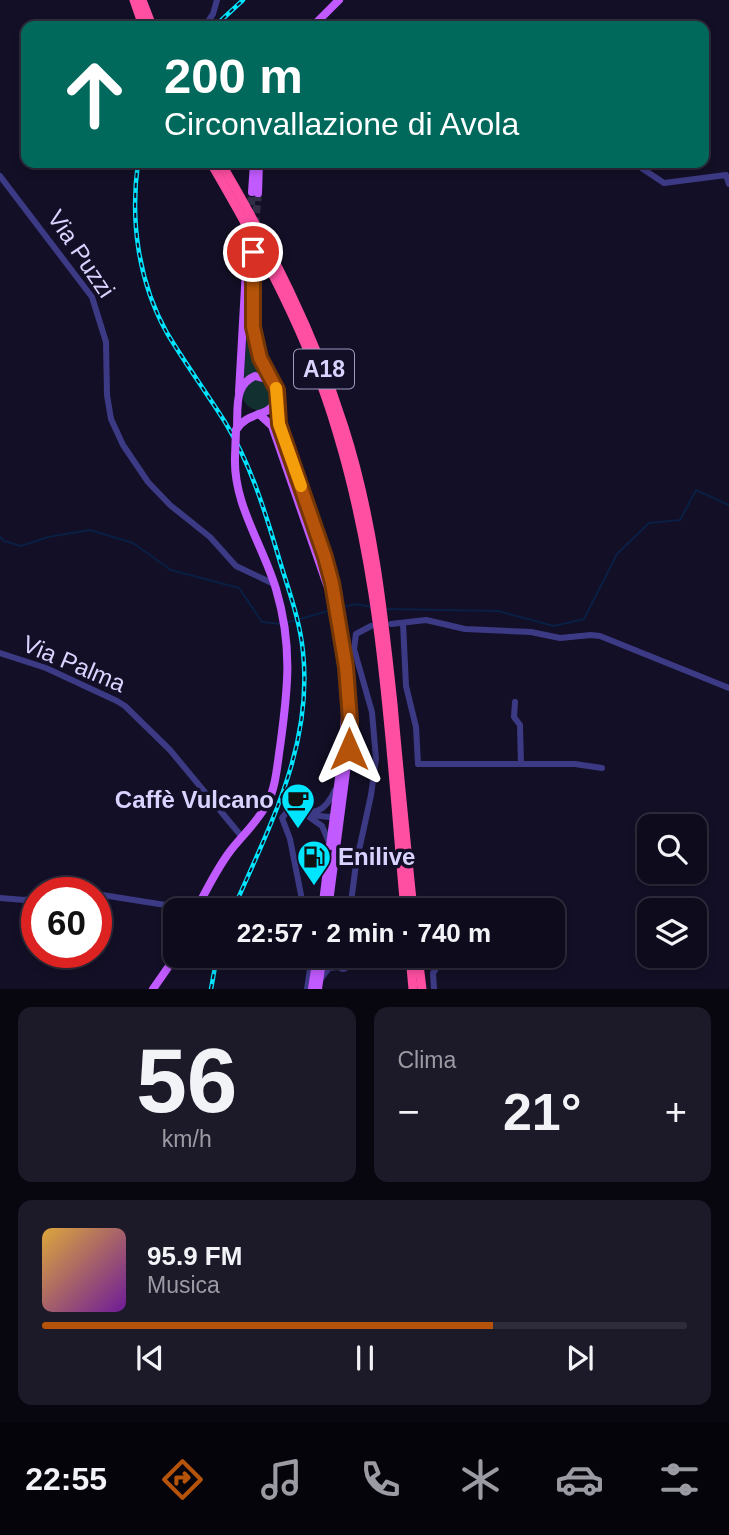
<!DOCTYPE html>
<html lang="it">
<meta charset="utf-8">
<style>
body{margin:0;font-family:Helvetica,sans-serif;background:#1c1929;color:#f1f3f6;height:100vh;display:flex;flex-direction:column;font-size:26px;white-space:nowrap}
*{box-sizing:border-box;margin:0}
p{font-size:23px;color:#9b9ba3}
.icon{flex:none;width:38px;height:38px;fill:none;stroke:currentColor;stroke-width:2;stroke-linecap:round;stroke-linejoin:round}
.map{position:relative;height:989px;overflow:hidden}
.panel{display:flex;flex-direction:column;gap:18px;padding:18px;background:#08060f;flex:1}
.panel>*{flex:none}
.guide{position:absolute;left:21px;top:21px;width:688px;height:147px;border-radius:14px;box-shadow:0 4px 10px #0003,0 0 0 2px #2e2b3b;background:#00695c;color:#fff;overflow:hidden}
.tools{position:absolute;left:637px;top:814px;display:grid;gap:14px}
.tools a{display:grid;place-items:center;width:70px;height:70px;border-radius:14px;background:#0e0b1c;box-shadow:0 4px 10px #0003,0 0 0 2px #2e2b3b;font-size:35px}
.speed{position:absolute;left:21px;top:877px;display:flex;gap:14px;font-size:35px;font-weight:700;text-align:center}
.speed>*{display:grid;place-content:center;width:91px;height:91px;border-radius:50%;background:#0e0b1c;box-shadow:0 4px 10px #0003,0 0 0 2px #2e2b3b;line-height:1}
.speed .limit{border:10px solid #d22;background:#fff;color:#111}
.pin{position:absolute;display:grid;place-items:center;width:60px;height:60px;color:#fff;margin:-30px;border:4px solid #fff;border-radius:50%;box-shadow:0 2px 7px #0007}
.me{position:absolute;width:77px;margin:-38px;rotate:0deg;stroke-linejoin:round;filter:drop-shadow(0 0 5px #0008)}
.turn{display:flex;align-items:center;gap:24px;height:147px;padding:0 28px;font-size:32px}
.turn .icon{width:91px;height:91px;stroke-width:2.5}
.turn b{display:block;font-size:49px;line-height:60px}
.big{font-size:52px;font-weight:700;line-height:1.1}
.panel .card{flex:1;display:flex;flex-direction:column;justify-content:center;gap:10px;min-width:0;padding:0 24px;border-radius:14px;background:#1c1929}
.panel .dial{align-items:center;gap:0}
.dial b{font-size:91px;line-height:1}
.song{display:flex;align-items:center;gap:21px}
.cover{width:84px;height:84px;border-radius:10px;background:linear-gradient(135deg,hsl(40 70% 55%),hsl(280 70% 35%))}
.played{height:7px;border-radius:4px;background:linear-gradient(90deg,#b45309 70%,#2e2b3b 70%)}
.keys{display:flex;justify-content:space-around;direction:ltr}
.heat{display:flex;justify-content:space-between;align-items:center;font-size:38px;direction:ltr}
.panel .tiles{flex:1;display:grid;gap:18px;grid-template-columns:1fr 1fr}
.card:last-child{grid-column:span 2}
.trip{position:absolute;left:163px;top:898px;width:402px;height:70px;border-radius:14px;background:#0e0b1c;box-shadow:0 4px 10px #0003,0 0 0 2px #2e2b3b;font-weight:700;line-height:70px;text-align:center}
.dock{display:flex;height:112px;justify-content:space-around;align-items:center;background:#06040b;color:#9b9ba3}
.dock .icon{width:49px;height:49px}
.dock .active{color:#b45309}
.dock b{font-size:32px;color:#f1f3f6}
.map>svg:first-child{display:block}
</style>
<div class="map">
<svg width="729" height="989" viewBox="0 0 729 989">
<rect width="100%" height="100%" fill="#130f26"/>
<g fill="#12302f">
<path d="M249 328 263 373 253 374 244 378 247 330Z"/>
<circle cx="258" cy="395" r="15"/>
</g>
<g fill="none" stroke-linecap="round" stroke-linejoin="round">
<g stroke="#0a1f44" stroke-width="2">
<path d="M0 537 4 541 21 546 48 537 90 530 133 543 171 570 239 588 262 622 281 624"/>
<path d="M340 608 355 604 372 607"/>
<path d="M385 609 498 611 554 626 584 619 617 554 649 523 680 520 696 490 729 505"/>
<path d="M286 623 335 609"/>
</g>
<g stroke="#312d47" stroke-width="8" stroke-dasharray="8 4" stroke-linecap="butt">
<path d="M250 217 252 192"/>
<path d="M255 225 258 193"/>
<path d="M247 252 249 230"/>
</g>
<g stroke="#3d3a85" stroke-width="6">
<path d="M205 26 213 14 217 0"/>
<path d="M634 163 664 183 726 175 729 184"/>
<path d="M0 176 92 297 106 342 107 395 111 419 123 445 148 482 170 505 210 537 236 566 274 584"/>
<path d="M403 623 406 686 416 727 418 764H575L602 768"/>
<path d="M391 624 426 620 465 629 531 632 560 638 591 635 600 636 729 688"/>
<path d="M0 653 46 668 117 701 125 706 170 750 242 837"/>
<path d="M515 702 514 717 520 725 521 764"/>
<path d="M305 814 322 826 329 842"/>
<path d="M310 815 329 817 337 814"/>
<path d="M96 894 197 910"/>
<path d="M0 898 25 900 37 897"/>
<path d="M304 910 290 839 282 818 287 812C312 812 323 817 335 790"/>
<path d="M350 910 356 864 371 795 376 759 372 712 354 649 356 634 371 626"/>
<path d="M330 956 341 962"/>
<circle cx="343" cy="965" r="4"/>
<path d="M347 964 402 956"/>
<path d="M320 980 329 968 339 967"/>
<path d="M307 989 312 956"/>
<path d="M434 989 433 973 443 958 439 956"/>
</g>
<g stroke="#c25bff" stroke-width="8">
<path d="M313 26 339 0"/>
<path d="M252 192 254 163"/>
<path d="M258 193 259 163"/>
<path d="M239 392 247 252"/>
<path d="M277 399 279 424 325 557 332 583 346 667 350 720 349 749 328 910"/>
<path d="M259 414 272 426 327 585"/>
<path d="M237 427C238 408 234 384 255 376L270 380"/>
<path d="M236 430C250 408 273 420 277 395L260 358 253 327V252"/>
<path d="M330 846 343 748 345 716"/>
<path d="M196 910C207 889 217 868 231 850 243 835 258 821 267 804 276 787 277 766 280 747 288 689 293 646 276 589 263 545 233 504 235 457"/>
<path d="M322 910 328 862"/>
<path d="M153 989 176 956"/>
<path d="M312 989 317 956"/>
<path d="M318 989 322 961"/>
</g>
<g stroke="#ff4fa3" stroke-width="9">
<path d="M134 0 143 26"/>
<path d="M142 0 152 26"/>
<path d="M211 163C261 249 309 336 337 432 384 586 390 750 405 910"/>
<path d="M221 163C270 247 314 333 344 427 373 517 383 610 393 704 399 773 406 841 413 910"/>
<path d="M410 956 413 989"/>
<path d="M418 956 422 989"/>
</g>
<g stroke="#00e5ff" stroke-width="4.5">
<g id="rail">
<path d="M215 26 243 0"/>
<path d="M138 163C130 220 138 281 167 333 185 363 206 392 225 422 250 463 264 508 278 555 287 586 300 619 303 652 313 746 269 827 233 910"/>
<path d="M211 989 217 956"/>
</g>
</g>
<use href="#rail" stroke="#130f26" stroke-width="2" stroke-dasharray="5" stroke-linecap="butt"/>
<path stroke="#c25bff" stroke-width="8" d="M235 457 236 430"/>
</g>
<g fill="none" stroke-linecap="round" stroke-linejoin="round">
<g stroke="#753606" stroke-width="18">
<path id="route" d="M253 252V327L260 358 277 390 279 424 325 557 332 583 346 667 350 720 349 749"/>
</g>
<use href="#route" stroke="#b45309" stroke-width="12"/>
<path stroke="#f59e0b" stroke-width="12" d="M276 388 279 424 301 486"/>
</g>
<defs>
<g id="cafe-pin" transform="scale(1.75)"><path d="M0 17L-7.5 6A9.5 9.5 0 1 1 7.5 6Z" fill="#00e5ff" stroke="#130f26"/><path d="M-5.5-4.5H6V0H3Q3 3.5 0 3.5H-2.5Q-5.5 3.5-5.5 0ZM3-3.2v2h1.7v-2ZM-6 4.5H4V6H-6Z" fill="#111"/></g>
<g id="fuel-pin" transform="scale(1.75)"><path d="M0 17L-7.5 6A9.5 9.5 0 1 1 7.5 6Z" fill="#00e5ff" stroke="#130f26"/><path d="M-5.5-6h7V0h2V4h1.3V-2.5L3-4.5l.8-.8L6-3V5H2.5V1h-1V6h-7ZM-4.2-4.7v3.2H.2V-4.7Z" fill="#111"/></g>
</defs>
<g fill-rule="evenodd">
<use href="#cafe-pin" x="298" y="800"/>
<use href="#fuel-pin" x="314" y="857"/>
</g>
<g text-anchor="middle" stroke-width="7" stroke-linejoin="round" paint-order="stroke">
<rect fill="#130f26" stroke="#9e99be" stroke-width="2" x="294" y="349.5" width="60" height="39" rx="5"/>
<g font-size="23" font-weight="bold" fill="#d9d4ff">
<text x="324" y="377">A18</text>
</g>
<g font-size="24" fill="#d9d4ff" stroke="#130f26">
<text transform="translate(81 254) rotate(56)" y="8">Via Puzzi</text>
<text transform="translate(74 664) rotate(23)" y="8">Via Palma</text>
</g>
<g font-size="24" font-weight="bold" fill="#d9d4ff" stroke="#130f26" text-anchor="end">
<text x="274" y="808">Caffè Vulcano</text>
<text x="338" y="865" text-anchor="start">Enilive</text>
</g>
</g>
</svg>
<div class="tools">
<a><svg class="icon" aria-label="search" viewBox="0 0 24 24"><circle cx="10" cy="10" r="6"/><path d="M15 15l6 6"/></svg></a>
<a><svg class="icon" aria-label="layers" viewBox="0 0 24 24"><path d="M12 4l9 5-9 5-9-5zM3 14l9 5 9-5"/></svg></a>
</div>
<div class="speed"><div class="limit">60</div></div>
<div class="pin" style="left:253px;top:252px;background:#d93025"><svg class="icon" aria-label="arrive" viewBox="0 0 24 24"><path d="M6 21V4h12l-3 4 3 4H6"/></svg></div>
<svg class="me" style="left:349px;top:749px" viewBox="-20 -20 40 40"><path d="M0-17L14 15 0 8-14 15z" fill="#b45309" stroke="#fff" stroke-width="4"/></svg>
<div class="trip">22:57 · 2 min · 740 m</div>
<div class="guide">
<div class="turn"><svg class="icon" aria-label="ahead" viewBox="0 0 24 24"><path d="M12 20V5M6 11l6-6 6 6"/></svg><div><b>200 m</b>Circonvallazione di Avola</div></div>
</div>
</div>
<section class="panel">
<div class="tiles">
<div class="card dial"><b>56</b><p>km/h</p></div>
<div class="card"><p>Clima</p>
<div class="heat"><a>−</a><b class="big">21°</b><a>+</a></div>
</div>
<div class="card">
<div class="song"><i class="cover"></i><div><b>95.9 FM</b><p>Musica</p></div></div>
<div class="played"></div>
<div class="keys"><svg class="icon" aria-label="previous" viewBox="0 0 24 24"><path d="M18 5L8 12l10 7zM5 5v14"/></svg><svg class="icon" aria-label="pause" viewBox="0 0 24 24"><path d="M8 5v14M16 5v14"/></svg><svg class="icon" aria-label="next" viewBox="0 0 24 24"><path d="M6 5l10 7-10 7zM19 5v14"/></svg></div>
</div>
</div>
</section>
<nav class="dock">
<b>22:55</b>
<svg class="icon active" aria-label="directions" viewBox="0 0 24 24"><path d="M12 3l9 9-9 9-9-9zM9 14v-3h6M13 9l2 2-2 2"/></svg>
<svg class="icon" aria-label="music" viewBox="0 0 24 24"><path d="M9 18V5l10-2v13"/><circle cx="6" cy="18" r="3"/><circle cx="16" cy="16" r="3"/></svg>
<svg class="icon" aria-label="phone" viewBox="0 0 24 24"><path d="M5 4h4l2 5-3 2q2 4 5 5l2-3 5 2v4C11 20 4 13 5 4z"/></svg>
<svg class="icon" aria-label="climate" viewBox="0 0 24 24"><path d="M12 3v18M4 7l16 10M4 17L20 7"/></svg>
<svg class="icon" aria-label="car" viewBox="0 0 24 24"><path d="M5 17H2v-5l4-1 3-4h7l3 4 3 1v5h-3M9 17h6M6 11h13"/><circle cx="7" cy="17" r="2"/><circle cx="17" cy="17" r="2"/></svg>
<svg class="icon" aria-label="filters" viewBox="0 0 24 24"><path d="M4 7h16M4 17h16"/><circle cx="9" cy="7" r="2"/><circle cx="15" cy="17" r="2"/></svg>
</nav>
